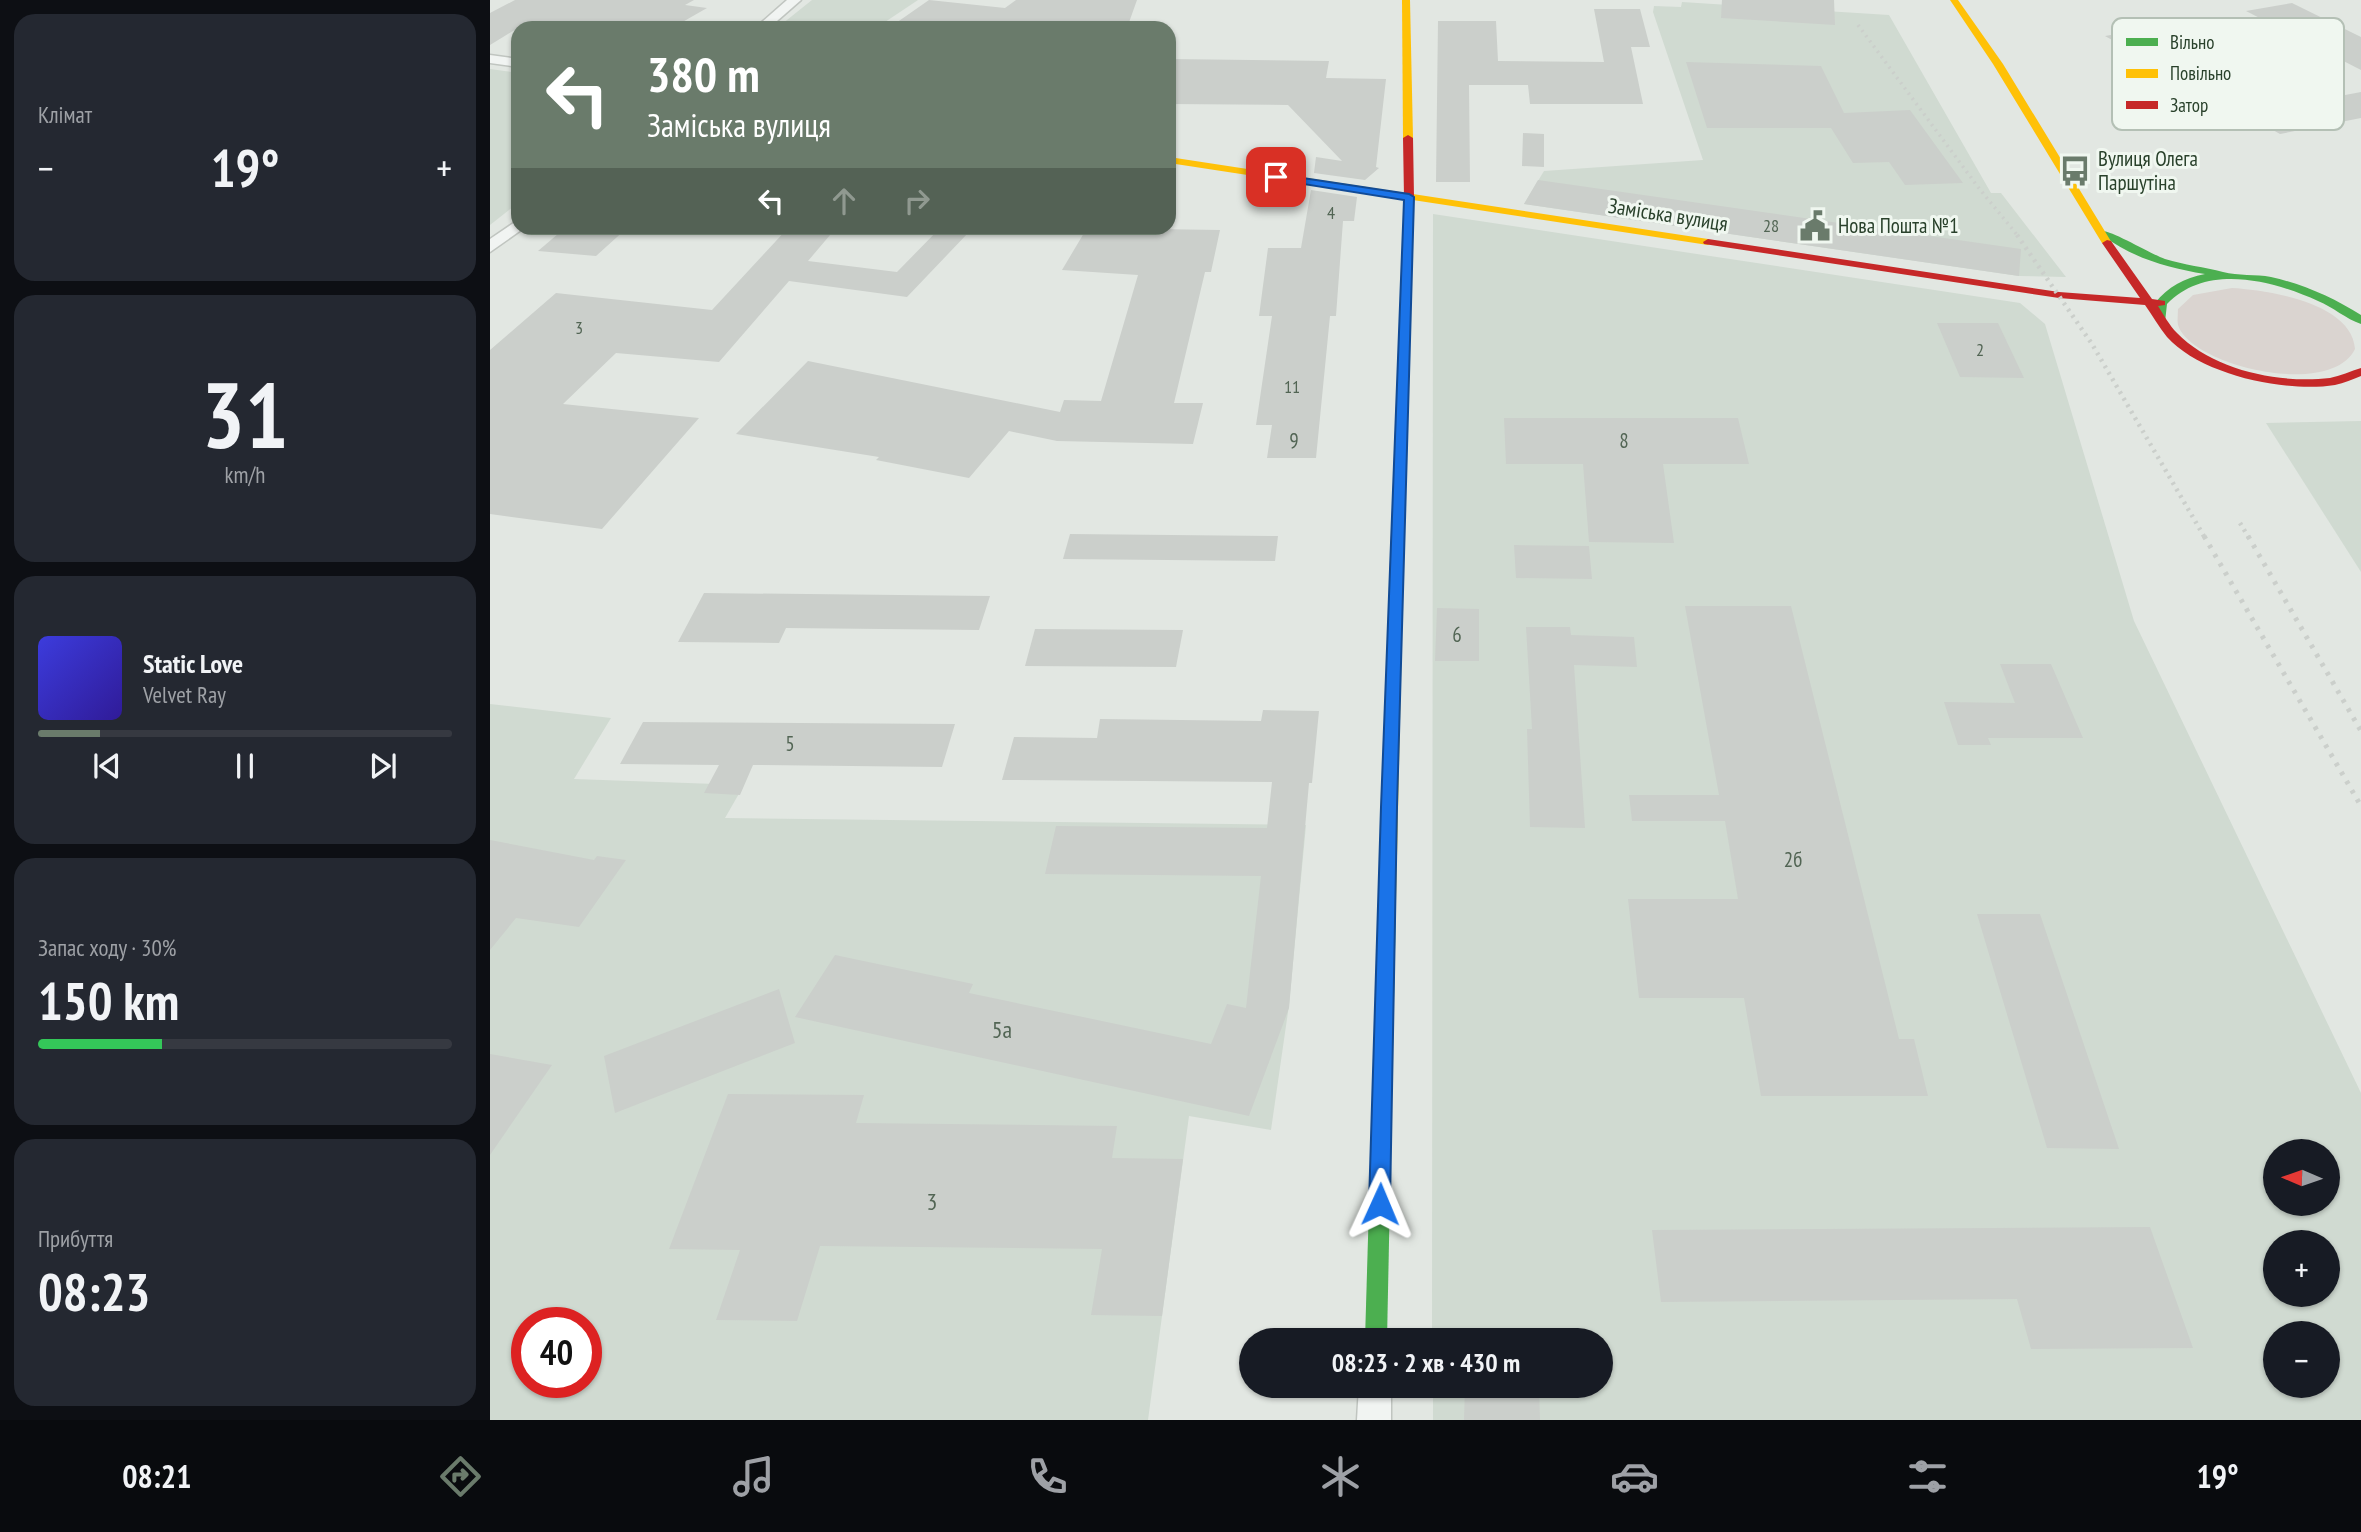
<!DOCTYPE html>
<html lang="uk">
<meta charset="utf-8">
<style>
body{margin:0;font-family:"PT Sans Narrow",sans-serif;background:#242831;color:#f1f3f6;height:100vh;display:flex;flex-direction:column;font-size:26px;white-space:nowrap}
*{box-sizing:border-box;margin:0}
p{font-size:23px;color:#9ea1a6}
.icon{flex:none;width:38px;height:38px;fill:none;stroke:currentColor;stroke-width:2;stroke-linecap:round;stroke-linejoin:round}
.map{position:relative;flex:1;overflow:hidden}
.sheet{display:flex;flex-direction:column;gap:14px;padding:14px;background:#0d0f14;width:490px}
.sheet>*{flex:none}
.top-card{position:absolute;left:21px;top:21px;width:665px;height:214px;border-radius:21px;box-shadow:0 2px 5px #0004;background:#6a7b6b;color:#fff;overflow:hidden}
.needle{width:46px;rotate:272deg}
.buttons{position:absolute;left:1773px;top:1139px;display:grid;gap:14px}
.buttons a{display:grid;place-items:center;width:77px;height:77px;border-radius:50%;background:#171b24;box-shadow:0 2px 5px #0004;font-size:35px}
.speed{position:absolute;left:21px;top:1307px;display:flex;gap:14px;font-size:35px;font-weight:700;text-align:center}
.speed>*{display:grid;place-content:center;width:91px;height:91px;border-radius:50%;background:#171b24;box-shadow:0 2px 5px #0004;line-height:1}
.speed .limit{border:10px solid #d22;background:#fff;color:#111}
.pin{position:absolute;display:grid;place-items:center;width:60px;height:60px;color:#fff;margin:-30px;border-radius:14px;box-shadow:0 4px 10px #0006}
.me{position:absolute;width:77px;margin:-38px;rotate:1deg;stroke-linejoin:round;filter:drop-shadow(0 0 5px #0008)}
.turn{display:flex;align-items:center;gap:24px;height:147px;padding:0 21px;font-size:32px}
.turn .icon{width:91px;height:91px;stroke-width:2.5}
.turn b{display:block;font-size:49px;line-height:60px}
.lanes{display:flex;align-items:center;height:66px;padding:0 21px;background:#0003;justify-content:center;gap:35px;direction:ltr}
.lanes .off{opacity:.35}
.big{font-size:52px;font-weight:600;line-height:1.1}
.sheet .tile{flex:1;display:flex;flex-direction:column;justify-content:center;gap:10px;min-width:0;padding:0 24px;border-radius:21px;background:#242831}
.sheet .dial{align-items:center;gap:0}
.dial b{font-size:91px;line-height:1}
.song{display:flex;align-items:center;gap:21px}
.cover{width:84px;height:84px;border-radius:10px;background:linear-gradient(135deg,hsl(240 70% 55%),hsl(250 70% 35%))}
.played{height:7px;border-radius:4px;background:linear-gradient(90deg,#6a7b6b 15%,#363941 15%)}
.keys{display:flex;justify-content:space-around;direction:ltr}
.heat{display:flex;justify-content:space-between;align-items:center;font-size:38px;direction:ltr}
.charge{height:10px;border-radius:5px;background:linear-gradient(90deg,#34c759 30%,#363941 0)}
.trip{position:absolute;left:749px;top:1328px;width:374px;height:70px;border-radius:35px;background:#171b24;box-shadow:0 2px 5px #0004;font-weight:600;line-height:70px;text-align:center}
.tabs{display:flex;height:112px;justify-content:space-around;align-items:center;background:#090b0e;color:#9ea1a6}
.tabs .icon{width:49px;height:49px}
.tabs .active{color:#6a7b6b}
.tabs b{font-size:32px;color:#f1f3f6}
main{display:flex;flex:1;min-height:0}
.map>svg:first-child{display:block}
</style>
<main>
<section class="sheet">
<div class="tile"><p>Клімат</p>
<div class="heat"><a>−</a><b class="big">19°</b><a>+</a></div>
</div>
<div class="tile dial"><b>31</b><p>km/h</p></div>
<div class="tile">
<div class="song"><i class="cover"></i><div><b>Static Love</b><p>Velvet Ray</p></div></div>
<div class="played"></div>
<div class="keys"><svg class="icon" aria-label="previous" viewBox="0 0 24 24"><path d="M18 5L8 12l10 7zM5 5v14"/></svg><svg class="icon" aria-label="pause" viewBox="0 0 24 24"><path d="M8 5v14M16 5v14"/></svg><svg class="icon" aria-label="next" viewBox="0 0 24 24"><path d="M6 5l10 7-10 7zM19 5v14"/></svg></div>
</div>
<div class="tile"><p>Запас ходу · 30%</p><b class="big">150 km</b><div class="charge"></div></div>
<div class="tile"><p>Прибуття</p><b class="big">08:23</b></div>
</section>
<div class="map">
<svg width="1871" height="1420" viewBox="0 0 1871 1420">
<rect width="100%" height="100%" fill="#e2e7e2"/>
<g fill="#d0dad1" fill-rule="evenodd">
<path d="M322 0H428L386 28H287Z"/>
<path d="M1192 2 1399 15 1501 193H1511L1576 277 1529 276 1034 204 1054 171 1213 160 1163 12 1164 6 1191 7Z"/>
<path d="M0 69 28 73V203L0 225Z"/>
<path d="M943 214 1530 303 1555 324 1644 621 1871 1093V1420H943V1386H1111V1340H942ZM1785 1152H1838V1204H1785ZM1785 1242H1838V1295H1785ZM1785 1334H1838V1386H1785Z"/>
<path d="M1871 421V572L1776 423Z"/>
<path d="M0 704 121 718 84 779 254 785 235 818 816 825 799 1005 781 1130 699 1116 658 1420H0ZM37 1323H96V1382H37Z"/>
</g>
<path fill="#dad4d0" d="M1742 288C1778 290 1862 303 1865 349 1841 399 1701 366 1688 325 1687 320 1688 314 1688 309L1703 295Z"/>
<g fill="#cbcfcb">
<path d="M25 0H204L195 5 217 8 182 28H28L0 45V13Z"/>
<path d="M439 0 515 8 526 0H647L637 28H443L406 23Z"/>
<path d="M1232 0H1344L1345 25 1231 18Z"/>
<path d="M1802 3 1871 37V70L1756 11Z"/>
<path d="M1104 9H1150L1160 47H1141L1153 104H1040L1038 85H979L980 182H946L948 21H1006L1008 61 1114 62Z"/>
<path d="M1690 23 1834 99 1871 92V118L1790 134 1615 36Z"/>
<path d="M679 59 839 61 836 78 896 79 886 167 889 168 875 180 824 173 826 157 852 161 798 105 679 104Z"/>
<path d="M1196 62 1331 66 1354 113 1420 110 1473 183 1415 185 1399 162 1363 163 1341 128H1217Z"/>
<path d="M1033 133 1054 134V167L1032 166Z"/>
<path d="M1048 180 1531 249 1529 276 1034 204Z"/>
<path d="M821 190 867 197 864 221H853L846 316H840L826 458H777L782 425H766L782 316H769L778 248H811Z"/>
<path d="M75 228H137L106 256 48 251Z"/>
<path d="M298 228H346L318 261 407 272 450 228 479 232 417 297 299 281 229 362 126 353 73 404 209 418 112 529 0 514V350L66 293 222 310Z"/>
<path d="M597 228 730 230 721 272H715L684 403H713L703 444 567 441 519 431 479 478 386 460 389 457 246 434 318 361 570 412 574 400 611 401 648 275 572 270Z"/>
<path d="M1447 323H1508L1534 378 1470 377Z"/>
<path d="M1014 418H1248L1259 464H1173L1184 543 1099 542 1093 464H1016Z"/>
<path d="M580 534 788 536 785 561 573 559Z"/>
<path d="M1024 545 1099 546 1102 579 1026 578Z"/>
<path d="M214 593 500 596 489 630 296 628 289 643 188 642Z"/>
<path d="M1195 606H1301L1409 1039H1424L1438 1096H1271L1254 998H1149L1138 899H1248L1235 821H1142L1139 795H1229Z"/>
<path d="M947 608 989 609V661H945Z"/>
<path d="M1036 627H1080L1081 635 1144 637 1147 667 1084 665 1095 828 1040 827 1037 729H1042Z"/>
<path d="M545 629 693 630 686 667 535 666Z"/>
<path d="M1510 664H1561L1593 738H1498L1501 745H1468L1454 702 1525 703Z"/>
<path d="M773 710 829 711 822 783H819L799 1008 759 1116 305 1017 345 955 483 984 479 993 721 1044 737 1004 756 1008 771 876 555 874 566 826 777 828 782 782 512 780 524 737 607 738 610 719 771 721Z"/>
<path d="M153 722 465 724 452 767 263 765 250 795 214 793 229 765 130 764Z"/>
<path d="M0 840 104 860 107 856 136 860 89 927 26 918 0 950Z"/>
<path d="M1487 914H1550L1629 1149 1557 1148Z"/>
<path d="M289 989 305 1043 125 1113 114 1056Z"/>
<path d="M0 1054 62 1065 0 1155Z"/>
<path d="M238 1094 374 1095 366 1123 627 1126 622 1158 693 1159 672 1316 601 1315 612 1249 330 1246 307 1321 226 1320 250 1250 179 1249Z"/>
<path d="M1660 1227 1703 1348 1541 1349 1527 1299 1171 1302 1162 1230Z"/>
<path d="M975 1386H1049L1050 1420H974Z"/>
</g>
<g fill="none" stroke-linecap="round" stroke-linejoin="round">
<g stroke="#c0c5c0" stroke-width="3">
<g id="street">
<path d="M297 0H311L279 28H265Z"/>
<path d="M0 55 28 59V67L0 63Z"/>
<path d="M28 220V228H34L0 252V239Z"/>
<path d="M869 1386H901V1420H867Z"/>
</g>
</g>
<use href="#street" fill="#f1f4f2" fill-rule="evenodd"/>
<g fill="#4caf50" fill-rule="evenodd">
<path d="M1612 231C1621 230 1661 254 1675 259 1694 265 1715 267 1733 272 1748 276 1766 274 1781 277 1813 284 1844 298 1871 315V324C1856 319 1843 307 1828 301 1782 280 1716 263 1677 304L1675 322H1667L1665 303C1678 287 1694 278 1715 274 1677 268 1643 258 1612 235Z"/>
<path d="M897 894 903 896 906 901 897 1340H875L888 901 891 896Z"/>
</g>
<g fill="#ffc107" fill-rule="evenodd">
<path d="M912 0H920L923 138 918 141 913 138Z"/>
<path d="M1460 0H1468L1513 64 1622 243 1621 245 1612 243 1503 64Z"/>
<path d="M679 157 1218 239 1223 242 1218 245 679 163Z"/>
<path d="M906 582 913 587 906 901 903 906 897 908 891 906 888 901 899 587Z"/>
</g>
<g fill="#c62828" fill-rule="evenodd">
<path d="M918 135 923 138 924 197 913 587 906 592 899 587 914 197 913 138Z"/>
<path d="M1218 239 1569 292 1650 298 1612 243 1617 240 1621 241 1662 299 1675 301V305L1668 306C1674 315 1679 325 1687 333 1723 370 1789 384 1840 378 1850 376 1861 371 1871 368V376C1863 379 1854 383 1845 385 1796 393 1711 375 1677 337 1669 327 1662 315 1655 305L1569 298 1214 244 1213 242Z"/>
</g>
<path stroke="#cbcfcb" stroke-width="3.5" stroke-dasharray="2 4.5" stroke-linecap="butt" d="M1368 25 1488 187 1528 236"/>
<g stroke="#cbcfcb" stroke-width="4.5" stroke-dasharray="2.5 5" stroke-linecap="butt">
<path d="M1527 235 1602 344 1715 538"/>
<path d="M1750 523 1759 538"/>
</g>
<g stroke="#cbcfcb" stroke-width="5" stroke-dasharray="3.5 7" stroke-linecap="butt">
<path d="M1714 536 1871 806"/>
<path d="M1758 536 1871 731"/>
</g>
</g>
<path fill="#1a73e8" stroke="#114b97" stroke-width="2" d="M786 174 919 194 924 197 907 807 900 1204 897 1211 890 1214 882 1211 879 1204 891 807 914 200 782 179V175Z"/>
<defs>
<g id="bus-bare" transform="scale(2.415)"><path d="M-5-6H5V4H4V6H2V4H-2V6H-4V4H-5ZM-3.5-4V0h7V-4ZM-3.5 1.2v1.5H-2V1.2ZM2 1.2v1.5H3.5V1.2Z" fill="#6a7b6b" stroke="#f0f7f0" stroke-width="2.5" paint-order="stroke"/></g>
<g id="civic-bare" transform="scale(2.415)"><path d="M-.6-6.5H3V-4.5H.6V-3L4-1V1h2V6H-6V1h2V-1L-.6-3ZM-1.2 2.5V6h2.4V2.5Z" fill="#6a7b6b" stroke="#f0f7f0" stroke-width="2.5" paint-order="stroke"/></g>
</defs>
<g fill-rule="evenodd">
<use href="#bus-bare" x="1585" y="171"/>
<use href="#civic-bare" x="1325" y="226"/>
</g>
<g text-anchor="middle" stroke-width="6" stroke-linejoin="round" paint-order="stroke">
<g font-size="18" fill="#526554">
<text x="841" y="219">4</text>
<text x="1281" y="232">28</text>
<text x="89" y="334">3</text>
<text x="1490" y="356">2</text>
<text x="802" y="393">11</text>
</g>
<g font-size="21" fill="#29412b" stroke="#f0f7f0" text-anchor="start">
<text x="1608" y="166">Вулиця Олега<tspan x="1608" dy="24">Паршутіна</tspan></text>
<text x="1348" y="233">Нова Пошта №1</text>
</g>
<g font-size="21" fill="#29412b" stroke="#f0f7f0">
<text transform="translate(1178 215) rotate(9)" y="7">Заміська вулиця</text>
</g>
<g font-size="21" fill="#526554">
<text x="804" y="448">9</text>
<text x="1134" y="448">8</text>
<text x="967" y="642">6</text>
<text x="300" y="751">5</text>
<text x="1303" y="867">2б</text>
</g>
<g font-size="24" fill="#526554">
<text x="512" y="1038">5а</text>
<text x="442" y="1210">3</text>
</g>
</g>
<rect x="1622" y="18" width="232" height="112" rx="10" fill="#f0f7f0" stroke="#b4c0b5" stroke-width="2"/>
<rect x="1636" y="38" width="32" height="8" fill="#4caf50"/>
<rect x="1636" y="69" width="32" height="9" fill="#ffc107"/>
<rect x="1636" y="101" width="32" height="8" fill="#c62828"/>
<g font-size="19" fill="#29412b">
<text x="1680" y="49">Вільно</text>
<text x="1680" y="80">Повільно</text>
<text x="1680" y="112">Затор</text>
</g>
</svg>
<div class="buttons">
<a><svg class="needle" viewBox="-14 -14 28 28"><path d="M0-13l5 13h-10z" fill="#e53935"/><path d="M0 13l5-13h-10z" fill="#9ea1a6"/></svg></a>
<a>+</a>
<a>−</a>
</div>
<div class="speed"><div class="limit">40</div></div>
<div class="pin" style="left:786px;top:177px;background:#d93025"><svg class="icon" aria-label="arrive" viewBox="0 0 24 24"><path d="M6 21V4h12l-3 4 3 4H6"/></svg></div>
<svg class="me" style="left:890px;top:1204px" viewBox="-20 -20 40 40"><path d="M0-17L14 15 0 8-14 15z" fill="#1a73e8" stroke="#fff" stroke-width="4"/></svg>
<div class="trip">08:23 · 2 хв · 430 m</div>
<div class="top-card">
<div class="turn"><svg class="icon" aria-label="left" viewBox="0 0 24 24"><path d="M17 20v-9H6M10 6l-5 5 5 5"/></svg><div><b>380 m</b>Заміська вулиця</div></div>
<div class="lanes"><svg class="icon" aria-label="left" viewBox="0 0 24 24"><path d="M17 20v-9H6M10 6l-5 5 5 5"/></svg><svg class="icon off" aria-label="ahead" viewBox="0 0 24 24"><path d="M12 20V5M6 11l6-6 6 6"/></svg><svg class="icon off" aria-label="right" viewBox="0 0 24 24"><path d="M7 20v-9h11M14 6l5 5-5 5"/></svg></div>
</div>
</div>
</main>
<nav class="tabs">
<b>08:21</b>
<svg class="icon active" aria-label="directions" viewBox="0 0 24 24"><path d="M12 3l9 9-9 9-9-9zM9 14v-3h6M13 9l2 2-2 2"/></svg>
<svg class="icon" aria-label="music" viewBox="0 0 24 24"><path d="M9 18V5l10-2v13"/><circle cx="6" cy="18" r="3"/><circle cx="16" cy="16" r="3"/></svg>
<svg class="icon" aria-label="phone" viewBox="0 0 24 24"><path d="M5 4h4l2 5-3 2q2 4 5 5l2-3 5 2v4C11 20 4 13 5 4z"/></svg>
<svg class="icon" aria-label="climate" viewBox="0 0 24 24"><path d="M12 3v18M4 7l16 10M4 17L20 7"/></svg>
<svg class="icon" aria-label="car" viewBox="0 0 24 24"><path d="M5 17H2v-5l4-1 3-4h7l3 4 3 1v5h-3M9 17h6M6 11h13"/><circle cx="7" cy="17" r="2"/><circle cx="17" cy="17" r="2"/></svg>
<svg class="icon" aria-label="filters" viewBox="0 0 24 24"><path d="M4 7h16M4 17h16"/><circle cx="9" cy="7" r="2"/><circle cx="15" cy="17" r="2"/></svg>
<b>19°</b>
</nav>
